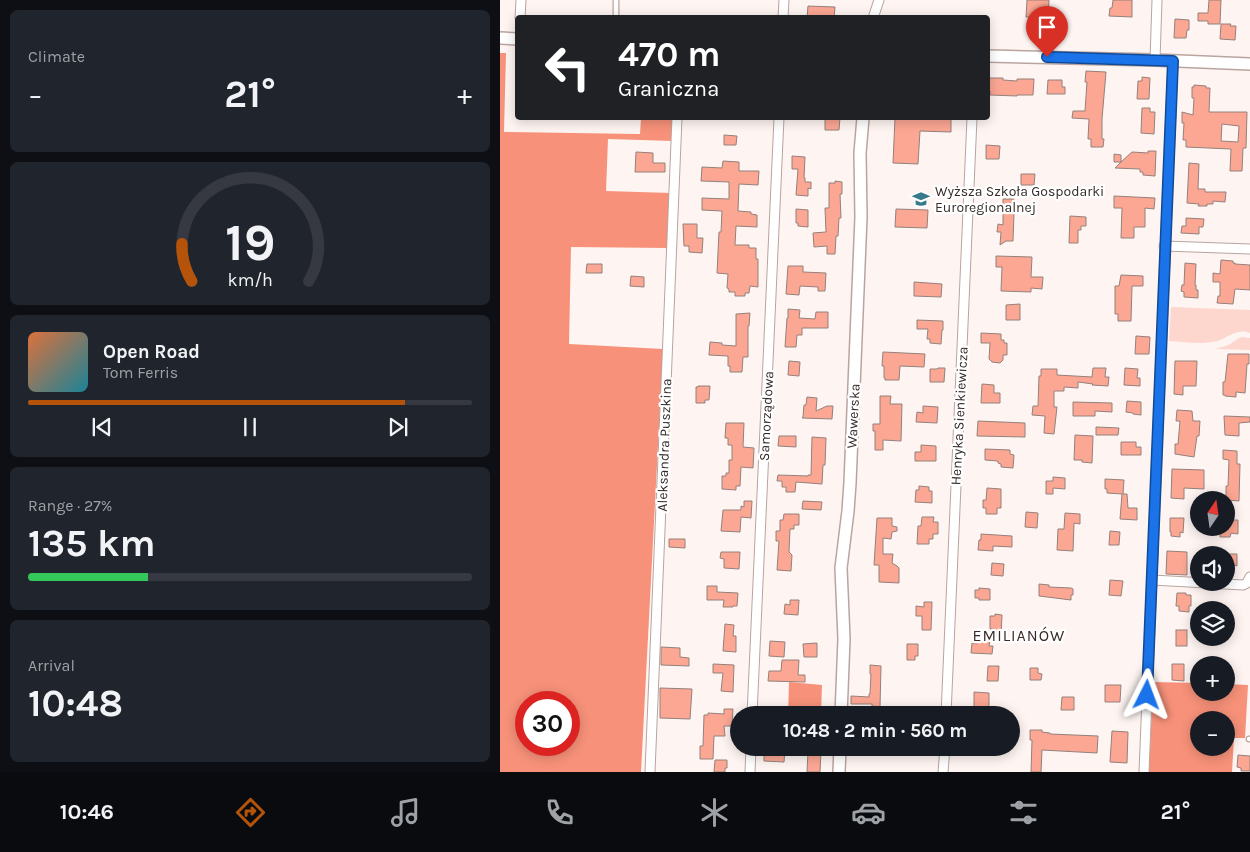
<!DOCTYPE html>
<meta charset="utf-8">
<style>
body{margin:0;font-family:Karla,sans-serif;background:#20242c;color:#f1f3f6;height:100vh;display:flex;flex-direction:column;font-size:19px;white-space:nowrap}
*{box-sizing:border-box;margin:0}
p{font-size:16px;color:#9ea1a6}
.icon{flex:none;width:28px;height:28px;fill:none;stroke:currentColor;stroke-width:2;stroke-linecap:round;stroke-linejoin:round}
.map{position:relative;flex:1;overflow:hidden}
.drawer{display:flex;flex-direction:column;gap:10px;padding:10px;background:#0d0f14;width:500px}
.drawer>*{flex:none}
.guide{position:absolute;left:15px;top:15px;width:475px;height:105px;border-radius:5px;box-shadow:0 2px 12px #0003;background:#202124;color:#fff;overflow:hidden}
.needle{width:32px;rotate:13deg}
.tools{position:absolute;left:690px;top:491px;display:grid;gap:10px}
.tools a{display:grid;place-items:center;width:45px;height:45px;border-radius:50%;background:#171b24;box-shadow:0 2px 12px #0003;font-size:25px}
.speed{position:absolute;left:15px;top:691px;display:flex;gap:10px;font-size:25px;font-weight:700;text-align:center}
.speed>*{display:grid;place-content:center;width:65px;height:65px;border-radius:50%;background:#171b24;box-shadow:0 2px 12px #0003;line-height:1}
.speed .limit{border:8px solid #d22;background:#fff;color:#111}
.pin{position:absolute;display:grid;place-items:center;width:42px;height:42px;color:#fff;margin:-51px -21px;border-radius:50% 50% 50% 0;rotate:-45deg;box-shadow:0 0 5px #0007}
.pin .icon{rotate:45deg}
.me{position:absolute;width:55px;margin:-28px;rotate:3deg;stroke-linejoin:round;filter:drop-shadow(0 0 4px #0008)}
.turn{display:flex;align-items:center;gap:18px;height:105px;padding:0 20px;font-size:22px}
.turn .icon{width:65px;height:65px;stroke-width:2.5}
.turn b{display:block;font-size:35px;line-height:42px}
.big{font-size:38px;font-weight:700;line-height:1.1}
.drawer .card{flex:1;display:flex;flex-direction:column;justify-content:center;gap:8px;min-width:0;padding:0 18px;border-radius:8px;background:#20242c}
.drawer .dial{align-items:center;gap:0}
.dial svg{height:130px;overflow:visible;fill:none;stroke:#363941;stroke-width:7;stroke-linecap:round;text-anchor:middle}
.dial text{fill:#f1f3f6;stroke:none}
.song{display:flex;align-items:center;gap:15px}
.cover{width:60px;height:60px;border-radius:8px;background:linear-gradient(135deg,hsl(20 70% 55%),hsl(190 70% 35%))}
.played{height:5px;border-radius:2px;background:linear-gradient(90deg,#b45309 85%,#363941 85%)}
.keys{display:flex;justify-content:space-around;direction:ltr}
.heat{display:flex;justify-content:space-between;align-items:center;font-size:28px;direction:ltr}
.charge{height:8px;border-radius:4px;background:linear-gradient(90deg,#34c759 27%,#363941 0)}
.trip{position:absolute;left:230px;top:706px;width:290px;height:50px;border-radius:25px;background:#171b24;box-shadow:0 2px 12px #0003;font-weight:700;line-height:50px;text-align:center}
.tab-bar{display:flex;height:80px;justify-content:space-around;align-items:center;background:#090b0e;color:#9ea1a6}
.tab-bar .icon{width:35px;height:35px}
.tab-bar .current{color:#b45309}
.tab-bar b{font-size:22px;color:#f1f3f6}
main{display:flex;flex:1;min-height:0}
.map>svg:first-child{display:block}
</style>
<main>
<section class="drawer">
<div class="card"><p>Climate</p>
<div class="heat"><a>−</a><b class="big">21°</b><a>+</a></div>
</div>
<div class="card dial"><svg viewBox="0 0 100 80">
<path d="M14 69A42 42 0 1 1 86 69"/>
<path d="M14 69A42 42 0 0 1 8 46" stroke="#b45309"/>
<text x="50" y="56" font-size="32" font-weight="700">19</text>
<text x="50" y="72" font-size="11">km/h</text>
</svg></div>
<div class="card">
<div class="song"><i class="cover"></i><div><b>Open Road</b><p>Tom Ferris</p></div></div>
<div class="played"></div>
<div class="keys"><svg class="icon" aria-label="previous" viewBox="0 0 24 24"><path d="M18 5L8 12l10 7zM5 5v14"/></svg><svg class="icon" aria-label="pause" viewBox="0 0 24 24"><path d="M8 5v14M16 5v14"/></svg><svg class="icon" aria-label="next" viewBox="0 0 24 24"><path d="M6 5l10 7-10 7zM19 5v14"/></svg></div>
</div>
<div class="card"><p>Range · 27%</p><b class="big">135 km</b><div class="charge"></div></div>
<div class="card"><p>Arrival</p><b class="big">10:48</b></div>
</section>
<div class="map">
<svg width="750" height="772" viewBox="0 0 750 772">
<rect width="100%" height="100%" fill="#fef5f2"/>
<g fill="#fdd7cd">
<path d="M671 307 750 310V333C736 328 729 338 717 341 702 345 684 342 669 341Z"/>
<path d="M742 337 750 338V350L716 349C720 347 724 347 728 345 733 343 736 339 742 337Z"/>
</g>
<g fill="#f79179" fill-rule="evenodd">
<path d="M0 53H6L4 132 140 134 141 118H174L173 141 108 139 106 191 171 193 168 248 71 247 69 344 163 349 141 772H0ZM26 702H69V745H26Z"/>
<path d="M289 682 322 685 321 715H288Z"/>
<path d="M653 682 699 683V692H726V684L748 685 745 738H734L732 772H649ZM699 720H726V748H699Z"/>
</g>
<g fill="#fba793" stroke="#95807b" fill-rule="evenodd">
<path d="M527 0H549L548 18H542V20H532L533 17H526Z"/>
<path d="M613 0H632V17L609 16 610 8H612Z"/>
<path d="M709 0H721L720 24H708V21H698V13H708Z"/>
<path d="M308 6 335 7 334 18H307Z"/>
<path d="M675 19 689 20V30H687L686 38H674Z"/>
<path d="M721 24H731L730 26H736L735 40 720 39Z"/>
<path d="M586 71 606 72 602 119V139H604L603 147H591V139H588L589 119 572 118 573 111H585L587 82H585Z"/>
<path d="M642 77 650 78 649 99H637L638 81H642Z"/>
<path d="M489 78H503V80L517 81V79H534L533 95H517V96L490 95V91H488Z"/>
<path d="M548 80H562V87H565V94H547Z"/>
<path d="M694 85 706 86V88H710L709 112H747L746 148H743L742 171H730L731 149 686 147V140H683L684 123H682V112L693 115 694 98H692V87H694ZM722 124 739 126 738 142 721 141Z"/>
<path d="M642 108H650V112H655L654 134 641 133Z"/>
<path d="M325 118H340L339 130H325Z"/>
<path d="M395 118H451V132L420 131 418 164 393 163Z"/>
<path d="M224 135 237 136 236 145H224Z"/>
<path d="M486 145 500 146 499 159H486Z"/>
<path d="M648 151H656L655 176 643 175V172H640V169L615 168 621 162H614V154L621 155V162L632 152 648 153Z"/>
<path d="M136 152 153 153V163H165V172H135Z"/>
<path d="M292 156 305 157 304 178H305V182H311V189L308 188V196L296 195 298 169H292Z"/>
<path d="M223 161 239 162V171H259L258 185 239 184 238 211 251 212V214L257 215V227L236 226 235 245H249V248H256V259H258V287L250 286 249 293H245V296H235V292H229V289L227 288 228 274 217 273 219 232H221L222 211 202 210V198L229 199V182L201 181 202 167 222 168Z"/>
<path d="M689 163 699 164 698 189H705V192H726L725 202 713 201V204H707V206H698L699 204 687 203Z"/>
<path d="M521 174H535L534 185H521Z"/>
<path d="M335 181 342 182V194H340L341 218H339L338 236H336L335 254H327V246L314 247 313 233 326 232 325 208H329V183H335Z"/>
<path d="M614 196 655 198 654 209 645 208V227H634V238H621L622 208H614Z"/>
<path d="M503 199H514V204H517V213H514L513 241H506L500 245 501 232H497L498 224 503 225Z"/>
<path d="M296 209 308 210V227L298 226V223H296Z"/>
<path d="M396 209 428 210 427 228 395 227Z"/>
<path d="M570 216 586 217V226H581V230H578V243H569Z"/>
<path d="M686 218 704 219 703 227H699V234L681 233 682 226H686Z"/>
<path d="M183 224H197V238H203L202 253 189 252V246H184Z"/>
<path d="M496 256 532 257 531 277H543L542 289 531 288V292L501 291 502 267H496Z"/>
<path d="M721 260 733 261V263H735V264L750 265V290L735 289 733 304 717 303 718 296H720V282H713V273L720 274Z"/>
<path d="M685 263 696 264 695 285H696V290H698V298L684 297V292L681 291 682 285H684Z"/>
<path d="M87 264H102V273H86Z"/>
<path d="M288 266H303V272L326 273 325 291H318V287L300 286 299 295 286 294Z"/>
<path d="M621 275 643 276V286H632L631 321H618V314H615V286H619Z"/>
<path d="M131 276 144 277V287L130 286Z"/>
<path d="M414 282 442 284 441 297 414 296Z"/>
<path d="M520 304V320H506V305Z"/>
<path d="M288 309 300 310 299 318 315 319 316 312H328V328H302V335H297L296 347H285L287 318H288Z"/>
<path d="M250 313 249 326H248V357H243L242 372H230V366H228V356L209 355 210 342 222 343V345L236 346V314Z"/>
<path d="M417 320 443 321V330H442L441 344 430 343V339H427L428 329H417Z"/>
<path d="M481 333 501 334V340H504V343H507V355H503V360L500 363 492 362 489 359 490 343H481Z"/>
<path d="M636 336 650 337 649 354H635Z"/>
<path d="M383 352 425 354 424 367 400 366 399 380H385V378H384V366H382Z"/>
<path d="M728 354H749V364H747L745 393 736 392V397L725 396V395H723V382H725Z"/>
<path d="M289 361 300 362 299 376 288 375Z"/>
<path d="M675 361H697L696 386H683V395L674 394Z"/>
<path d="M438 368H445L444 382H430V369H437Z"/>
<path d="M593 368H606L605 377H609L608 386 592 385 593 384 578 382V388L564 387V391H554V407H557L554 434 544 433 545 416 532 415 533 406H538L539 376H541V369H557V375L592 377Z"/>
<path d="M625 368 638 369 637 378H640V386L624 385Z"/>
<path d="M482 384 494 385V393H500V403H481Z"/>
<path d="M198 386H210L209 400H205V403H196V387H198Z"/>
<path d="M380 396H391L390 404H402L401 441 383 440V450H375V431H373V424H380Z"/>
<path d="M307 397 317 398 316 411 327 406H333L332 419 302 418 303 417 304 405H306Z"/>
<path d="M627 401 641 402V415L633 414V413L626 412Z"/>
<path d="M573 402 612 403V412L595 411V416H573Z"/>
<path d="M423 406 438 407 437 423 416 422 417 412 423 413Z"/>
<path d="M677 410 692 411 693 421H700L699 436H697L694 457 675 454V444H678L680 421H676Z"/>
<path d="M724 416 750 417V422L739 423V436L725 435Z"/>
<path d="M478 421 525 423V437L477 436Z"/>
<path d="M226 423H244L243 447 254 448 253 468 241 467 240 486H236V490L222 489V476H226V473H229V460H232V445H228V438H225Z"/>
<path d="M596 427 619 428 618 435H596Z"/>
<path d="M575 435 593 436 592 463 582 462V460H574Z"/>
<path d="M279 436H296V447L278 446Z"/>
<path d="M312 437 326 438 325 465H323L322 484 296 482 295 492H286V487H282V481H277L278 475 308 476V475H311Z"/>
<path d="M621 442H636V447H641V455H621Z"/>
<path d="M421 445 436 446V461H415V452H421Z"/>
<path d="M485 449 510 450V454L514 455 513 468 501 467V464L498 463V461L485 460Z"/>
<path d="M723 450 737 451V464H740L739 501 726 500V486H728L729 460 723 459Z"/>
<path d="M672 469 704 470V489L684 488V499L671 498Z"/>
<path d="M553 477 565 478V489L553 488V494H546V481H553Z"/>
<path d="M605 479 624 480 623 494H627L628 508H637V520L620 519 622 494 607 493V489H605Z"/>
<path d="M419 486 429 487V491H432V503L415 502 416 490H419Z"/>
<path d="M487 488 501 489V508H497V514H486V508H483V500H486Z"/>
<path d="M244 501H252L251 518 241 517 240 532 221 531 223 510H241V506L244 507Z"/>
<path d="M303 501 322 502 321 510 302 509Z"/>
<path d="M526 512 538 513 537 528 525 527Z"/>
<path d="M565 513 580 514V524L574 523 573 551 557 550 558 529H564Z"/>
<path d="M284 514H299V525H294V529H290L289 552 292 555 291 571 277 570 279 541H276V531H280V520H283Z"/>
<path d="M422 517H434L433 522H438V534H433V539H429V544H417L418 526H421Z"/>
<path d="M377 518H392V526L397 527V531L392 532 391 539 383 538V554H393L392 563 397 566 399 568V583L379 582V565H374Z"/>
<path d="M670 518H684L683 533 680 532V537L671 536V532H670Z"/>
<path d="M726 520H738V534L731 533 730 537H720V529H726Z"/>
<path d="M610 531 620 532 619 545H609Z"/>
<path d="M481 534 512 536V547L493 546V551L478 550 479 540H481Z"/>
<path d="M169 539H185V548L169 547Z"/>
<path d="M667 551 687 552V575L666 574Z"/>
<path d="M221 552H240L239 569 224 568V559L220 558Z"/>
<path d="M726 554H737V566L734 565V572L726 571Z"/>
<path d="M492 563 504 564 503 576 491 575Z"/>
<path d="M610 580 623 581 621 596 609 595Z"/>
<path d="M539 584 549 585V587L571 588 573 589V595H571V600L539 596Z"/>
<path d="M207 586H217V592L238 593 237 606H233V607H223L224 600H207Z"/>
<path d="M479 588 490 589V600H479V598H475V590H479Z"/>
<path d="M677 593H686V595H691V606H689V612L679 611V606H676Z"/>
<path d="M290 600H299L298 615 284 614 285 604 290 605Z"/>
<path d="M424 602H432L431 630H422V616H416V606L424 607Z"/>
<path d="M495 614 502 615 501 635H494L495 629H490V616H495Z"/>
<path d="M225 624 234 625 233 636H236V652L223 651Z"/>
<rect x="676" y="630" width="11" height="16"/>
<path d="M477 640H490L489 646H493L492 654 471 653 472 643 477 644Z"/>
<path d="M270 641 285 642 284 657 269 656Z"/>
<path d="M317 643V657H304L303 644Z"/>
<path d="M407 644H418V656H415V660H407Z"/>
<path d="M161 647 180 648V657L189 658V666L161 665Z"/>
<path d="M282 660H299L298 675H305V682L268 681 269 671H281Z"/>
<path d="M213 664 234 665 233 692 221 691 223 673H213Z"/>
<path d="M672 664H684V681L672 680Z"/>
<path d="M370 665 381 666 380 707 372 706V704H351V696L369 697V694H370L371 674H370Z"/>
<path d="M488 666H499L498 681H487Z"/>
<path d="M530 668H538V673L542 674 541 680H530Z"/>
<path d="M605 685H621L620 702H605Z"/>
<path d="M160 688 192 689 190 719 160 718Z"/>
<path d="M474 692 489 693V709H474Z"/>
<path d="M562 697H574V710H561Z"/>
<path d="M224 709H233L232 726H224L225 736H214L213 759H200V746H203L204 715H208V713L224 714Z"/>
<path d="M530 730H542V732L550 733V734L598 736 597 753 542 750 541 772H531L532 740H530Z"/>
<path d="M612 731 628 732 627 763 610 762Z"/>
<path d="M266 748 283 749V750H285L284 762 264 761V749H266Z"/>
<path d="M308 752H321L320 772H307Z"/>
<path d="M738 755 750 756V771H741V768L737 767Z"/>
<path d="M215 760H227V768H225V772H214Z"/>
</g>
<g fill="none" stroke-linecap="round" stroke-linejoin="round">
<g stroke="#b9a49f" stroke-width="7">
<g id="service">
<path d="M116 18V0"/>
<path d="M749 739H750"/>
</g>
</g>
<g stroke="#b9a49f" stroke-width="11">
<g id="minor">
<path d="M20 18 21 0"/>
<path d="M283 18 284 0"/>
<path d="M373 18 379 0"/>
<path d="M655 60 657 0"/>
<path d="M664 246 750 249"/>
<path d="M652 580 743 585 747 583 750 577"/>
<path d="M252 715 279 118"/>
<path d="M446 715 472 118"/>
<path d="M150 772 177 118"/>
<path d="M250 772 251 748"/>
<path d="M443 772 445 748"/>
<path d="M644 772 673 61"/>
</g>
</g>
<g stroke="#b9a49f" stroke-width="14">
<g id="tertiary">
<path d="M0 38 18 39"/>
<path d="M488 56 655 60 750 64"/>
<path d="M341 715 344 639 341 568 348 511 350 483 361 217 360 153 363 118"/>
<path d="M339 772 340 748"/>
</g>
</g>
<use href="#service" stroke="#fff" stroke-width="4.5"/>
<use href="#minor" stroke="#fff" stroke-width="9"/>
<use href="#tertiary" stroke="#fff" stroke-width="11"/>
</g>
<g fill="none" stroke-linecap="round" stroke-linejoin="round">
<g stroke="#114b97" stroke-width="12">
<path id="route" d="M547 57 673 61 647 695"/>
</g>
<use href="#route" stroke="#1a73e8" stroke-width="9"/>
</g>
<defs>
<g id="university-bare" transform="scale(1.35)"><path d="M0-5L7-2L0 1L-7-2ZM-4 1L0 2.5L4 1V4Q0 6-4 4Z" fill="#377b8a" stroke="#fff" stroke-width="2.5" paint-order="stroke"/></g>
</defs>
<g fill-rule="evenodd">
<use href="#university-bare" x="421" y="199"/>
</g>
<g text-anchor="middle" stroke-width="4.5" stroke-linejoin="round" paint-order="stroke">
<g font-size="14" fill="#342c2a" stroke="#fff" text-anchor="start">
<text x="435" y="196">Wyższa Szkoła Gospodarki<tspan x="435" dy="16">Euroregionalnej</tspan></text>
</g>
<g font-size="14" fill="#342c2a" stroke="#fff">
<text transform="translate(266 416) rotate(-87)" y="5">Samorządowa</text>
<text transform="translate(353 416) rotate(-87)" y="5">Wawerska</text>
<text transform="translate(459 416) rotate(-87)" y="5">Henryka Sienkiewicza</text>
<text transform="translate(164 445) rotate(-88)" y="5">Aleksandra Puszkina</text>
</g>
<g font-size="16" letter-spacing="1" fill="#3a2925" stroke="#fff">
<text x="519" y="641">EMILIANÓW</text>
</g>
</g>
</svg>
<div class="tools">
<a><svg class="needle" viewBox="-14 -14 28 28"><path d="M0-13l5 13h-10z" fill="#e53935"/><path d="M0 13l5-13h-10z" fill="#9ea1a6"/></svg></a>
<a><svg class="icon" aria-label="sound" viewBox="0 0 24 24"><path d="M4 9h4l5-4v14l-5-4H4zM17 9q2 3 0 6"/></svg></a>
<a><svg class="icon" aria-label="layers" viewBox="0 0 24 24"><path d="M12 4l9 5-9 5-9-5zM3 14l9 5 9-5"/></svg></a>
<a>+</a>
<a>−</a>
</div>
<div class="speed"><div class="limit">30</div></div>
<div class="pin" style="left:547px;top:57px;background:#d93025"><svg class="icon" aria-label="arrive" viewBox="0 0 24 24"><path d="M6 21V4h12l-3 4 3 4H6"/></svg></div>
<svg class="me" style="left:647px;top:695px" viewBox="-20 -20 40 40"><path d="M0-17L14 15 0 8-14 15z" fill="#1a73e8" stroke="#fff" stroke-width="4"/></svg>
<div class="trip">10:48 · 2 min · 560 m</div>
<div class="guide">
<div class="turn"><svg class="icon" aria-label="left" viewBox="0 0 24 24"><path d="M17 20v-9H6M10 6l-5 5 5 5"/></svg><div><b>470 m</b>Graniczna</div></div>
</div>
</div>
</main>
<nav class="tab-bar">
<b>10:46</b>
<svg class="icon current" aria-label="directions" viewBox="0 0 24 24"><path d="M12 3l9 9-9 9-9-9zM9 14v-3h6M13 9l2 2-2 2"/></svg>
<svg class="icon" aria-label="music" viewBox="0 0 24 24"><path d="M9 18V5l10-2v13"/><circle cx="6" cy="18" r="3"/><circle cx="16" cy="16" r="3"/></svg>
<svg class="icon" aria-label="phone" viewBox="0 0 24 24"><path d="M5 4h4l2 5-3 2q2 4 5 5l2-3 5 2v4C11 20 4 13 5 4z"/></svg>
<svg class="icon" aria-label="climate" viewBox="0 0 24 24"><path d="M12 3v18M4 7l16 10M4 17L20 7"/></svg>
<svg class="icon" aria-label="car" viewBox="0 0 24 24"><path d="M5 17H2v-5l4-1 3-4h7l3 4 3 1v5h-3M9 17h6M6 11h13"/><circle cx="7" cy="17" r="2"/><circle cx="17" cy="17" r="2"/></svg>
<svg class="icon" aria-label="filters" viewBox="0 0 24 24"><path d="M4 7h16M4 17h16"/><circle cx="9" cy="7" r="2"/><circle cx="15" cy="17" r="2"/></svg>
<b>21°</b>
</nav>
